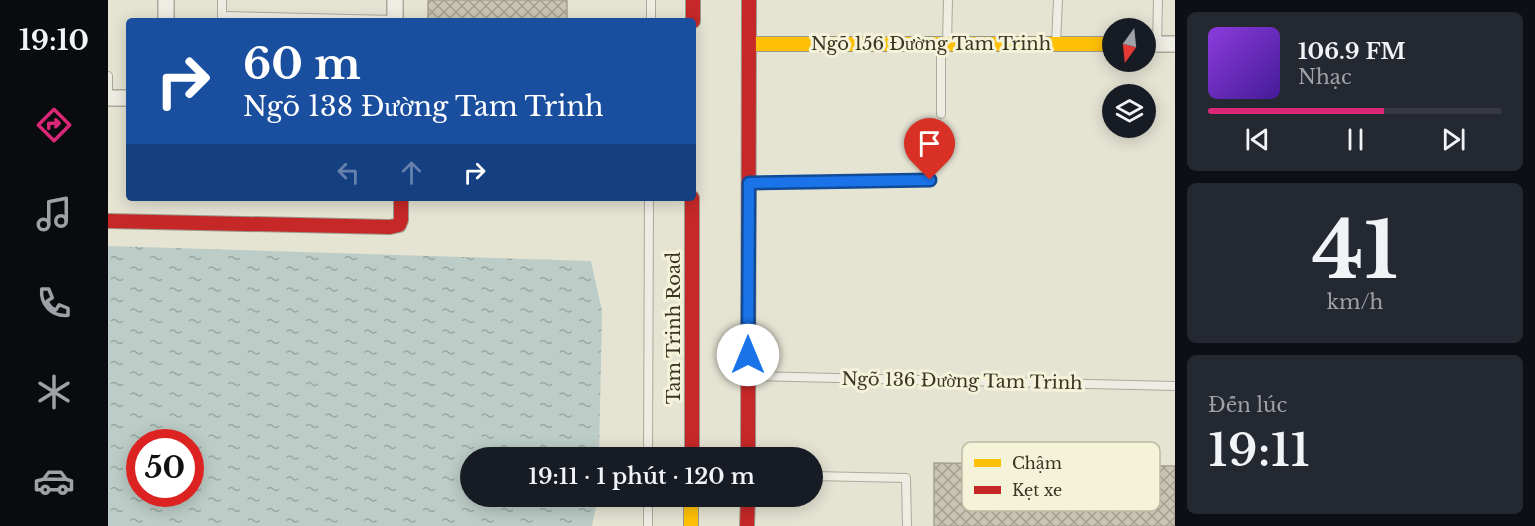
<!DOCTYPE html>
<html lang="vi">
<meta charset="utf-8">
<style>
body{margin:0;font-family:"Libre Baskerville",serif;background:#242831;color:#f1f3f6;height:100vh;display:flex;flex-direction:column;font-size:22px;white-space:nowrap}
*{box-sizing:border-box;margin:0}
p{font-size:20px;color:#9ea1a6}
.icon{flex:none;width:33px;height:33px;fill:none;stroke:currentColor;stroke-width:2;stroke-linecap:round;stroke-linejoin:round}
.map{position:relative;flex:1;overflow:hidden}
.drawer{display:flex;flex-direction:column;gap:12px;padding:12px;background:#0d0f14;width:360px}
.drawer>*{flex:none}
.guide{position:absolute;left:18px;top:18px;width:570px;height:183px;border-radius:6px;box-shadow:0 3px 15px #0003;background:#1a4fa0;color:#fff;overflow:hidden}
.needle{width:39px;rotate:195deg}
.controls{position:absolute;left:994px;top:18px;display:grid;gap:12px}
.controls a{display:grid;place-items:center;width:54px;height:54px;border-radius:50%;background:#171b24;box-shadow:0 3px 15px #0003;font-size:30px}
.speed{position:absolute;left:18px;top:429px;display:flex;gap:12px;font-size:30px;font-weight:700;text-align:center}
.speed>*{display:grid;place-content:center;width:78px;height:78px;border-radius:50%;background:#171b24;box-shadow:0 3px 15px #0003;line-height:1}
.speed .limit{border:9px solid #d22;background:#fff;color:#111}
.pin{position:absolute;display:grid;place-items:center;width:51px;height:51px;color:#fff;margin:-62px -26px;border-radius:50% 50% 50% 0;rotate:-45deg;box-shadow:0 0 6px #0007}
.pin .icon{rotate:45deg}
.me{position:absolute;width:66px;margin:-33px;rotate:0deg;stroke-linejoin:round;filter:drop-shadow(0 0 4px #0008)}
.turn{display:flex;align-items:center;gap:21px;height:126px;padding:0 18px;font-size:27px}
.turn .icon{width:78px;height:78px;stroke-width:2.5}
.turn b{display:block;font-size:42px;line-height:51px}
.lanes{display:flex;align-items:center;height:57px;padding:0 18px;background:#0003;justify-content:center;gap:30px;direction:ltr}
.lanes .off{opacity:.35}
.big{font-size:45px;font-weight:600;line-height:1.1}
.drawer .widget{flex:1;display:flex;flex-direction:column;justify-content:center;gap:9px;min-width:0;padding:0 21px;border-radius:9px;background:#242831}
.drawer .dial{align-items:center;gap:0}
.dial b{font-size:78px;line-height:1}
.song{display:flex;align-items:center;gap:18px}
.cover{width:72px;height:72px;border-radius:9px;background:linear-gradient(135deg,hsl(270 70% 55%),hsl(260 70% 35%))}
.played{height:6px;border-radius:3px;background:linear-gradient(90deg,#db2777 60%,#363941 60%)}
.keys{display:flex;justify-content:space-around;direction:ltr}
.trip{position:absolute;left:352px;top:447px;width:363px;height:60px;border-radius:30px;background:#171b24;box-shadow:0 3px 15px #0003;font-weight:600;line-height:60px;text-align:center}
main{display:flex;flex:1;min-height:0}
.tabs{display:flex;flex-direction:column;width:108px;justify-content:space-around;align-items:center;background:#090b0e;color:#9ea1a6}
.tabs .icon{width:42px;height:42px}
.tabs .current{color:#db2777}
.tabs b{font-size:27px;color:#f1f3f6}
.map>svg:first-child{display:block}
</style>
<main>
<nav class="tabs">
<b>19:10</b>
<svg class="icon current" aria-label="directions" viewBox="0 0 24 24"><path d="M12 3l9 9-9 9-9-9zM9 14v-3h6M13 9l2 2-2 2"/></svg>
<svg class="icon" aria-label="music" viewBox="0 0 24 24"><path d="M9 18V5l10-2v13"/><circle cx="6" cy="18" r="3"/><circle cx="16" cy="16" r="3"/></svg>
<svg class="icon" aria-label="phone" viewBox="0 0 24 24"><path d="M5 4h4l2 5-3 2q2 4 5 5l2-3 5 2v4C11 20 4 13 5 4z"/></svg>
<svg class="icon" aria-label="climate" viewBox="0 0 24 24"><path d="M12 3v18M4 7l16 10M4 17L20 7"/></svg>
<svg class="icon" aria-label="car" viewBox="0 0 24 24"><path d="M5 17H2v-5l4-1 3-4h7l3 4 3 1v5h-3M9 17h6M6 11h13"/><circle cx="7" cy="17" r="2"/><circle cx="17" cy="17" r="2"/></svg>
</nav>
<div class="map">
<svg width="1067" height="526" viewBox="0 0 1067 526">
<defs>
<pattern id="water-ripples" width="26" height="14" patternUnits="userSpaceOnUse" patternTransform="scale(1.5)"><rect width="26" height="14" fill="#bcccc6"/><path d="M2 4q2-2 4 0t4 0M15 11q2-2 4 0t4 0" fill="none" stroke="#9aa6a0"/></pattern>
<pattern id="building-cross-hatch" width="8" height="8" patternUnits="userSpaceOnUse" patternTransform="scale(1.5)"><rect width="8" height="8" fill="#c9c4b3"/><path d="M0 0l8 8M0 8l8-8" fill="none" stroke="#a4a091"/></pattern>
</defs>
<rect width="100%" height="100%" fill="#e5e4d3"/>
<path fill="url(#water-ripples)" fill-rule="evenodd" d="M0 246 483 261 494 311 491 457 363 458V496L490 497 484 526H0ZM32 442H82V494H32Z"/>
<g fill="url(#building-cross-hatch)" stroke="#a6a192" stroke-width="1.5">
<rect x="320" y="0" width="139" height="21"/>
<path d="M826 463 1067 466V526H826Z"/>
</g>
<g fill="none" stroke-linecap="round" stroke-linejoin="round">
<g stroke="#aba99b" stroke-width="10">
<g id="lane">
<path d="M114 0V20"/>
<path d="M114 16 287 20"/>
<path d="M543 21V0"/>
<path d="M839 43 840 0"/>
<path d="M948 43 950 0"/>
<path d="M1049 44 1050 0"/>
<path d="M833 46V114"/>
<path d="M0 76V98"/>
<path d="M644 183 822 180"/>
<path d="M643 376 1067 386"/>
<path d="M540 458 541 198"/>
<path d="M705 476 798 478 799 526"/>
<path d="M540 526V496"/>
</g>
</g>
<g stroke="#aba99b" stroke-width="18">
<g id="street">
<path d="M58 0V21"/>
<path d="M287 0V21"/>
<path d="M1038 44H1067"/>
<path d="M0 98H21"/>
</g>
</g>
<g stroke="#9b988b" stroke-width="16">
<g id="slow">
<path d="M641 44H1005"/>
<path d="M583 496V526"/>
</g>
</g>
<g stroke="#9b988b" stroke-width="16">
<g id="jam">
<path d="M585 0V21"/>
<path d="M584 198V458"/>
<path d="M0 221 282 227 291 225 293 220V198"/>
<path d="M640 458 641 0"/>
<path d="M639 526 640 496"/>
</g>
</g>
<use href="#lane" stroke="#eeede3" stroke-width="8"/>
<use href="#street" stroke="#eeede3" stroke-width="15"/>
<use href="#slow" stroke="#ffc107" stroke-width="14"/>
<use href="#jam" stroke="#c62828" stroke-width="14"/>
</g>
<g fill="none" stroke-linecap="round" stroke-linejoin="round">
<g stroke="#114b97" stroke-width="15">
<path id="route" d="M640 355 641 183 822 180"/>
</g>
<use href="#route" stroke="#1a73e8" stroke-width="10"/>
</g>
<g text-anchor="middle" stroke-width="6" stroke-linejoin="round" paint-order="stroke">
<g font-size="18" fill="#3a3422" stroke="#f4f3da">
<text x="823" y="50">Ngõ 156 Đường Tam Trinh</text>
<text transform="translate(566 328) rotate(-90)" y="6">Tam Trinh Road</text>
<text transform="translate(854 381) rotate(1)" y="6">Ngõ 136 Đường Tam Trinh</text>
</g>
</g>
<rect x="854" y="442" width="198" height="69" rx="9" fill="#f4f3da" stroke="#bcbaa3" stroke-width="1.5"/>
<rect x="866" y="459" width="27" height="8" fill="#ffc107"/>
<rect x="866" y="486" width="27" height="8" fill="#c62828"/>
<g font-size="16" fill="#3a3422">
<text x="904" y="469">Chậm</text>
<text x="904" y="496">Kẹt xe</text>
</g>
</svg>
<div class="controls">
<a><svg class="needle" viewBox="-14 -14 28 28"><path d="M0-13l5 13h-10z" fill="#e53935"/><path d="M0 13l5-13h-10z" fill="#9ea1a6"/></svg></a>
<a><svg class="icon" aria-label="layers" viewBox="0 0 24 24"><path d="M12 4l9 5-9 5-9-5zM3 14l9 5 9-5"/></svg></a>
</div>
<div class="speed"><div class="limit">50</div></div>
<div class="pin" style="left:822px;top:180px;background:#d93025"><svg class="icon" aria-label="arrive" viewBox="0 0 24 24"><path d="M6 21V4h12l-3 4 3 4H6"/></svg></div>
<svg class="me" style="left:640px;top:355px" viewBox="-20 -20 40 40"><circle r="19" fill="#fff"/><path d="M0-13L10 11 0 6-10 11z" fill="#1a73e8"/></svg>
<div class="trip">19:11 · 1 phút · 120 m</div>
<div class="guide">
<div class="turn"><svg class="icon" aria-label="right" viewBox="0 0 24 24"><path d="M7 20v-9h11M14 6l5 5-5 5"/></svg><div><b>60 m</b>Ngõ 138 Đường Tam Trinh</div></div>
<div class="lanes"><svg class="icon off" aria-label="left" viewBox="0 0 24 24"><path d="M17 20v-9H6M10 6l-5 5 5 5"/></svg><svg class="icon off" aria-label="ahead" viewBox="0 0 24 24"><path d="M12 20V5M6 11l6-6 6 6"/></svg><svg class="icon" aria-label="right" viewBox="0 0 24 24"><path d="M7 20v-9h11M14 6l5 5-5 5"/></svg></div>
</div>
</div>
<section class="drawer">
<div class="widget">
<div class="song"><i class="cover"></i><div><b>106.9 FM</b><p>Nhạc</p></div></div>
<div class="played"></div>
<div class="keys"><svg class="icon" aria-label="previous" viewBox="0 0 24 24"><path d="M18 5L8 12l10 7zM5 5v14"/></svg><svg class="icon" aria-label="pause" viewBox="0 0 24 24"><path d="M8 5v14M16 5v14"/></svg><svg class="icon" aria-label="next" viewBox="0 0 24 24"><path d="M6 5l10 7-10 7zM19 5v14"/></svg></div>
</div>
<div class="widget dial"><b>41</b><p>km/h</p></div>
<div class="widget"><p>Đến lúc</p><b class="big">19:11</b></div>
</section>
</main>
